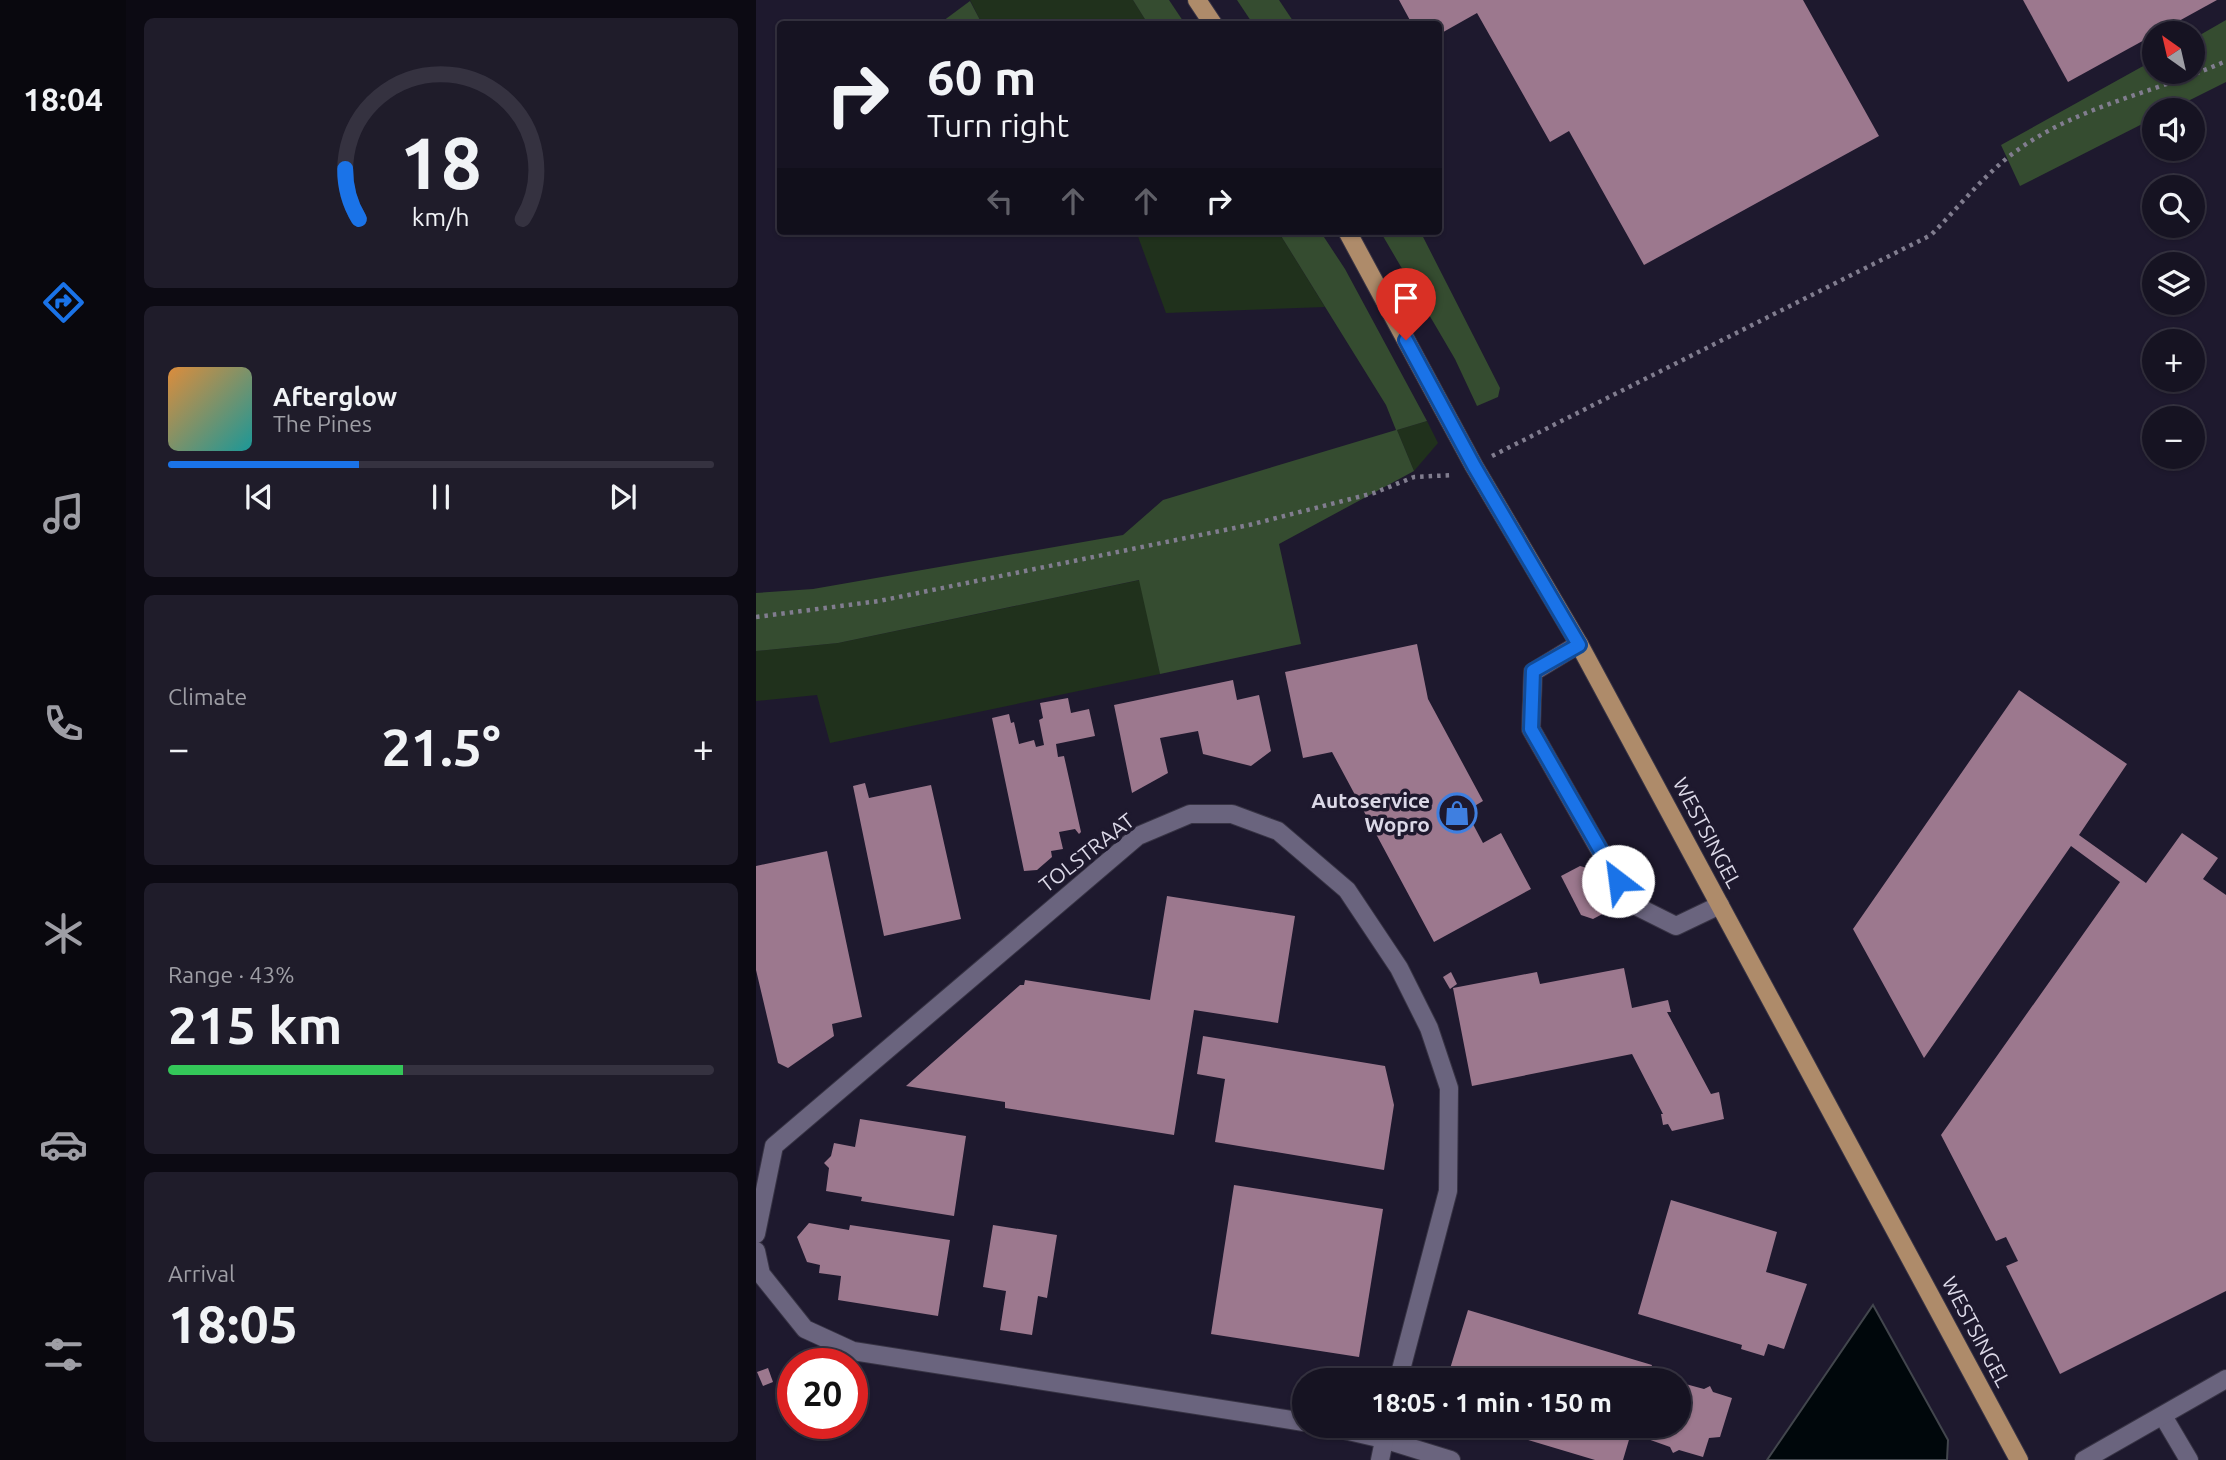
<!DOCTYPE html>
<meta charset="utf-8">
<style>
body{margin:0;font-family:Ubuntu,sans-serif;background:#1f1c2a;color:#f1f3f6;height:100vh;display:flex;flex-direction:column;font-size:26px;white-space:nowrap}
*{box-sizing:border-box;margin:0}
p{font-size:23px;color:#9e9ea5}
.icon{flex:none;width:38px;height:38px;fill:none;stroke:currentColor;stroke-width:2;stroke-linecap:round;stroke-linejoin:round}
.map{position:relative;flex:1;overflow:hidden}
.panel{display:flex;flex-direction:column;gap:18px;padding:18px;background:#0c0a13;width:630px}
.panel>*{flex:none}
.banner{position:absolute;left:21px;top:21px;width:665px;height:214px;border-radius:7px;box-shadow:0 2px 5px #0004,0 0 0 2px #353240;background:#161322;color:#f1f3f6;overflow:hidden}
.needle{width:46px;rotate:326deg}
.tools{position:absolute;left:1386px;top:21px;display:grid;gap:14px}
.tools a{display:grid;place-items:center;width:63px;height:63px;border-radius:50%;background:#161322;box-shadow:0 2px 5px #0004,0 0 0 2px #353240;font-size:35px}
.speed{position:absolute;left:21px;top:1348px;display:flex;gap:14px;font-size:35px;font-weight:700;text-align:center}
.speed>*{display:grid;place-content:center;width:91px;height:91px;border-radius:50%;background:#161322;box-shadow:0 2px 5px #0004,0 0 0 2px #353240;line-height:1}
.speed .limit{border:10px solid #d22;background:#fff;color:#111}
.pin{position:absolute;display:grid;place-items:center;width:60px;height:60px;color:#fff;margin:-72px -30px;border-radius:50% 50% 50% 0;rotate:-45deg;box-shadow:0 0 7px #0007}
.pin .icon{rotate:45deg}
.me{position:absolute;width:77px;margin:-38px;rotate:330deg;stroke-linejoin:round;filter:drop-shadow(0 0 5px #0008)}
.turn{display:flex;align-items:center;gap:24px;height:147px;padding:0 35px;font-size:32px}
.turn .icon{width:91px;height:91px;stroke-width:2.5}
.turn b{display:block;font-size:49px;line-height:60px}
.lanes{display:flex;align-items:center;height:66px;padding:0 35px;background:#0003;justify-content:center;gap:35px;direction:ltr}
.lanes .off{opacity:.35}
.big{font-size:52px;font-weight:700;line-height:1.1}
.panel .widget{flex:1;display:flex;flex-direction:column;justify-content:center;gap:10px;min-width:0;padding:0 24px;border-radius:10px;background:#1f1c2a}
.panel .dial{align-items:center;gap:0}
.dial svg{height:182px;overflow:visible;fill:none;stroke:#353240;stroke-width:7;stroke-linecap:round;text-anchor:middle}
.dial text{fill:#f1f3f6;stroke:none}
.song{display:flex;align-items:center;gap:21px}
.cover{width:84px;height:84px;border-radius:10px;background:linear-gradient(135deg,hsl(30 70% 55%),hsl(180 70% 35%))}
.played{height:7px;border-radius:4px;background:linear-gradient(90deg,#1a73e8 35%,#353240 35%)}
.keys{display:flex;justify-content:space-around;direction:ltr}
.heat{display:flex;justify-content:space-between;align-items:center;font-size:38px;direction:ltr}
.charge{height:10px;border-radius:5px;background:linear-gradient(90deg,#34c759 43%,#353240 0)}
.trip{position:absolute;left:536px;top:1368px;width:399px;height:70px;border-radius:35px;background:#161322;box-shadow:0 2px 5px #0004,0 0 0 2px #353240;font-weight:700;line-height:70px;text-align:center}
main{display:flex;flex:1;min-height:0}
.menu{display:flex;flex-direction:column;width:126px;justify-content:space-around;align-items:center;background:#09080e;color:#9e9ea5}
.menu .icon{width:49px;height:49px}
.menu .selected{color:#1a73e8}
.menu b{font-size:32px;color:#f1f3f6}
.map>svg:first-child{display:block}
</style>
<main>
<nav class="menu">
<b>18:04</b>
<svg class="icon selected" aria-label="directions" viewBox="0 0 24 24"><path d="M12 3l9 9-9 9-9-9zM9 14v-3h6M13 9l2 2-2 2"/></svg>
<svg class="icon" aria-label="music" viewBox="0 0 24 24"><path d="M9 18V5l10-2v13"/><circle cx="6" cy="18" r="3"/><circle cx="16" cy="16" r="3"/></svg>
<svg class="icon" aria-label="phone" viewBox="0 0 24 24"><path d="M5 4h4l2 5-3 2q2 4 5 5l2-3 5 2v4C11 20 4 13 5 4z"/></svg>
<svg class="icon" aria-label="climate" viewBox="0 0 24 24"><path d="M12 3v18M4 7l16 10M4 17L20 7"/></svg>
<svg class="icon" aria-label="car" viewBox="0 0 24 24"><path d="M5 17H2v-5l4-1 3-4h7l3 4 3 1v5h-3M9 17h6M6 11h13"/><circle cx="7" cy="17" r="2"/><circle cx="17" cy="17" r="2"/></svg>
<svg class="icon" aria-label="filters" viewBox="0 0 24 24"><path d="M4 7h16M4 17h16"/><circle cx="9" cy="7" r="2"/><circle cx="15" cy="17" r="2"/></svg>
</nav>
<section class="panel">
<div class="widget dial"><svg viewBox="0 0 100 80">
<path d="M14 69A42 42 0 1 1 86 69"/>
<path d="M14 69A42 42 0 0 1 8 47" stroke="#1a73e8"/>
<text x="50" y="56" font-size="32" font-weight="700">18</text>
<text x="50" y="72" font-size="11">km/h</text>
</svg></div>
<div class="widget">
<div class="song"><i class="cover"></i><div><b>Afterglow</b><p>The Pines</p></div></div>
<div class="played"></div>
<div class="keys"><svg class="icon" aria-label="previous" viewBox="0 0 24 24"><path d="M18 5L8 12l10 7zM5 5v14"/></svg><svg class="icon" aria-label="pause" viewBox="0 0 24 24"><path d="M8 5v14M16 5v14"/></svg><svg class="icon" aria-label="next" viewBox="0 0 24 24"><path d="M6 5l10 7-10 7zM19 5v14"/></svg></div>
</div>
<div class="widget"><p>Climate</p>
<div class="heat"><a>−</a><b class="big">21.5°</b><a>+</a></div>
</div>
<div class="widget"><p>Range · 43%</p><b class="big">215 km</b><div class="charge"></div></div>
<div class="widget"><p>Arrival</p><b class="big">18:05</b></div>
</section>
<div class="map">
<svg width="1470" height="1460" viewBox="0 0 1470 1460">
<rect width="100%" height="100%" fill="#1e192e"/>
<g fill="#20311c">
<path d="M214 0H377L392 24H226Z"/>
<path d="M380 231H522L569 307 410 313Z"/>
<path d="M671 421 682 443 658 471 641 430Z"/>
<path d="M384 580 404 674 74 743 61 695 0 701V651L82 643Z"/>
</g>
<g fill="#354c30">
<path d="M377 0H413L429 24H392Z"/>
<path d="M481 0H523L539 24H497Z"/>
<path d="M214 1 226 24H183Z"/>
<path d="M1470 20V82L1414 110H1398V118L1264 186 1245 145 1398 60V72H1437V39Z"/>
<path d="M522 231H564L589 269 671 421 641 430 658 471 523 544 545 644 404 674 383 580 82 643 0 651V593L57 589 367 535 407 500 640 430 630 405Z"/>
<path d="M624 231H664L744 388 742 397 721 406 699 359Z"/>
</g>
<path fill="#00070b" stroke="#42464d" stroke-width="2" d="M1117 1305 1192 1440 1191 1460H1011Z"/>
<g fill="#9c788e">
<path d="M643 0H1047L1123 136 888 265 813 131 794 142 721 13 682 35V24H656Z"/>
<path d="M1267 0H1461L1312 82Z"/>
<path d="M661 644 672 699 727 801 710 811 727 843 745 833 775 889 678 942 576 752 547 758 529 672Z"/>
<path d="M477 680 481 700 503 695 515 751 495 766 447 754 442 731 404 738 412 773 376 793 358 705Z"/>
<path d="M1263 690 1371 764 1323 835 1390 883 1426 833 1462 858 1447 879 1470 895V1291L1304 1374 1250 1266 1262 1261 1250 1237 1240 1241 1185 1135 1364 882 1315 846 1168 1058 1097 929Z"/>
<path d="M312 698 315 713 333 709 339 736 300 744 302 757 308 756 325 832 323 834 319 829 303 832 307 849 295 851 296 857 281 870 268 871 236 718 253 714 255 723 258 722 263 744 278 740 280 747 288 745 283 720 287 718 284 703Z"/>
<path d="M109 783 113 798 175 785 205 919 128 936 97 786Z"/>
<path d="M71 851 106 1017 76 1024 78 1036 32 1068 22 1063 0 970V866Z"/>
<path d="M824 866 835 869 856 909 837 919 825 915 805 876Z"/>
<path d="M411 896 539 916 522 1023 438 1010 418 1135 249 1108V1102L150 1086 264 985H268L269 980 394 1000Z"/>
<path d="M868 968 876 1008 912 1000 915 1012H911L955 1094 963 1092 968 1119 916 1131 912 1124 907 1125 905 1114H907L876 1054 716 1086 697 988 781 972 784 984Z"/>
<path d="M695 972 701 984 694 989 687 977Z"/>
<path d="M447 1036 629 1066 638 1105 628 1170 459 1142 469 1079 441 1074Z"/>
<path d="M104 1119 210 1136 198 1216 105 1201 106 1197 70 1191 73 1168 68 1163 75 1156 78 1143 99 1147Z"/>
<path d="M478 1185 627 1209 603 1357 455 1334Z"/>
<path d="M915 1200 1021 1232 1010 1272 1051 1284 1028 1349 1012 1344 1008 1356 985 1349 986 1345 882 1314Z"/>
<path d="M53 1223 93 1230 94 1225 194 1240 182 1316 82 1300 85 1276 63 1273 64 1265 51 1262 41 1237Z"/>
<path d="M237 1225 301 1235 291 1298 282 1296 276 1335 244 1330 250 1291 227 1287Z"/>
<path d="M712 1310 896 1365 893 1375 911 1381H721L693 1372Z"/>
<path d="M12 1368 17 1382 7 1386 1 1372Z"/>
<path d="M922 1382 948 1389 954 1386 957 1392 976 1398 964 1437 953 1438 947 1457 923 1450 917 1453 914 1447 875 1433 867 1460H839L742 1431 743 1426H922Z"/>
</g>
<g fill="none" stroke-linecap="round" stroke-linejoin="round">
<g stroke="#373344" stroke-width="20">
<g id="minor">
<path d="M823 644 777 672 775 729 874 903 920 926 964 905"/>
<path d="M0 1234 18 1146 382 836 434 814H476L522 831 591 890 643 968 673 1028 693 1088 692 1191 642 1381"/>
<path d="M0 1251 5 1274 49 1329 97 1351 548 1422"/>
<path d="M1407 1416 1433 1460"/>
<path d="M571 1426 627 1439 695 1460"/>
<path d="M624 1460 631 1426"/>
<path d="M1328 1460 1470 1379"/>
</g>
</g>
<g stroke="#373344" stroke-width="20">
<g id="major">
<path d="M441 0 457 24"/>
<path d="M591 231 718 466 823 644 1263 1460"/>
</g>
</g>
<g stroke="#817d8f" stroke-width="4.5" stroke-dasharray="3.5 5" stroke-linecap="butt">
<path d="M736 456 1175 235C1204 206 1229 173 1263 149 1325 105 1401 92 1470 61"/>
<path d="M0 617 123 601 493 525 618 493 658 477 697 475"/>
</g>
<use href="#minor" stroke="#6a647e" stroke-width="18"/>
<use href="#major" stroke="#ae8b6a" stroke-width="18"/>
</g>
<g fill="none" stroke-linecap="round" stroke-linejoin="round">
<g stroke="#114b97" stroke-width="18">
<path id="route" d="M650 340 718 466 823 645 777 671 775 729 862 881"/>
</g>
<use href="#route" stroke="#1a73e8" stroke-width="12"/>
</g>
<defs>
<g id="shop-ring" transform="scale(2.0125)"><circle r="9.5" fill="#1e192e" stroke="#3f7fe0" stroke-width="1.5"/><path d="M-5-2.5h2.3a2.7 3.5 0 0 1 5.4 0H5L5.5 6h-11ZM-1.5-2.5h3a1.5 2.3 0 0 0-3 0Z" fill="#3f7fe0"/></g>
</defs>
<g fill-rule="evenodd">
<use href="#shop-ring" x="701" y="813"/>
</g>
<g text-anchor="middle" stroke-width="7" stroke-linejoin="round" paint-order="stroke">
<g font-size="21" font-weight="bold" fill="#dbd8e7" stroke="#1e192e" text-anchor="end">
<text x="674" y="808">Autoservice<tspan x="674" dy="24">Wopro</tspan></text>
</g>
<g font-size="21" fill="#dbd8e7" stroke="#1e192e">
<text transform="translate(951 833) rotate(62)" y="7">WESTSINGEL</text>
<text transform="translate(331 853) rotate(-38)" y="7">TOLSTRAAT</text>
<text transform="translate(1220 1332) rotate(62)" y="7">WESTSINGEL</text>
</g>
</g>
</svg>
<div class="tools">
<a><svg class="needle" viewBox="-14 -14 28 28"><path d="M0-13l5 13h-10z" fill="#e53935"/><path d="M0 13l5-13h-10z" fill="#9e9ea5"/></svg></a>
<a><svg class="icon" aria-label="sound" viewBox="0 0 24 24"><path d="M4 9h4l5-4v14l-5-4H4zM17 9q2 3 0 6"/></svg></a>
<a><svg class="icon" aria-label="search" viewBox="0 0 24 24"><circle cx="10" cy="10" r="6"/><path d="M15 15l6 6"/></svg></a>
<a><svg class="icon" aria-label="layers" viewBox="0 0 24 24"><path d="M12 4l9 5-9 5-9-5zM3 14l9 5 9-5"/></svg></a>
<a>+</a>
<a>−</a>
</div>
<div class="speed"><div class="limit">20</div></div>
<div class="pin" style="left:650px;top:340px;background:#d93025"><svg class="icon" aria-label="arrive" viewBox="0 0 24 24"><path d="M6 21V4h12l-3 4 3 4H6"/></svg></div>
<svg class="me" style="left:862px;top:881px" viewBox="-20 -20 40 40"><circle r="19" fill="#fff"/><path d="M0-13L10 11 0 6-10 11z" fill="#1a73e8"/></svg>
<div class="trip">18:05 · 1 min · 150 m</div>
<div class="banner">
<div class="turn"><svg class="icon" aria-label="right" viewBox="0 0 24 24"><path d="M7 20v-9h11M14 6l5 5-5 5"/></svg><div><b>60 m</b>Turn right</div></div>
<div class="lanes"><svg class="icon off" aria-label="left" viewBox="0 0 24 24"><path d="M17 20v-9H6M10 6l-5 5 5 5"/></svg><svg class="icon off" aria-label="ahead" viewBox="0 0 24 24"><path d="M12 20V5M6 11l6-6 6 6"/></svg><svg class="icon off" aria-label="ahead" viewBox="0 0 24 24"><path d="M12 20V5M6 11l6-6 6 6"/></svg><svg class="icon" aria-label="right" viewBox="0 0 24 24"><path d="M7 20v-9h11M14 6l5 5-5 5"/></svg></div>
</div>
</div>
</main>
